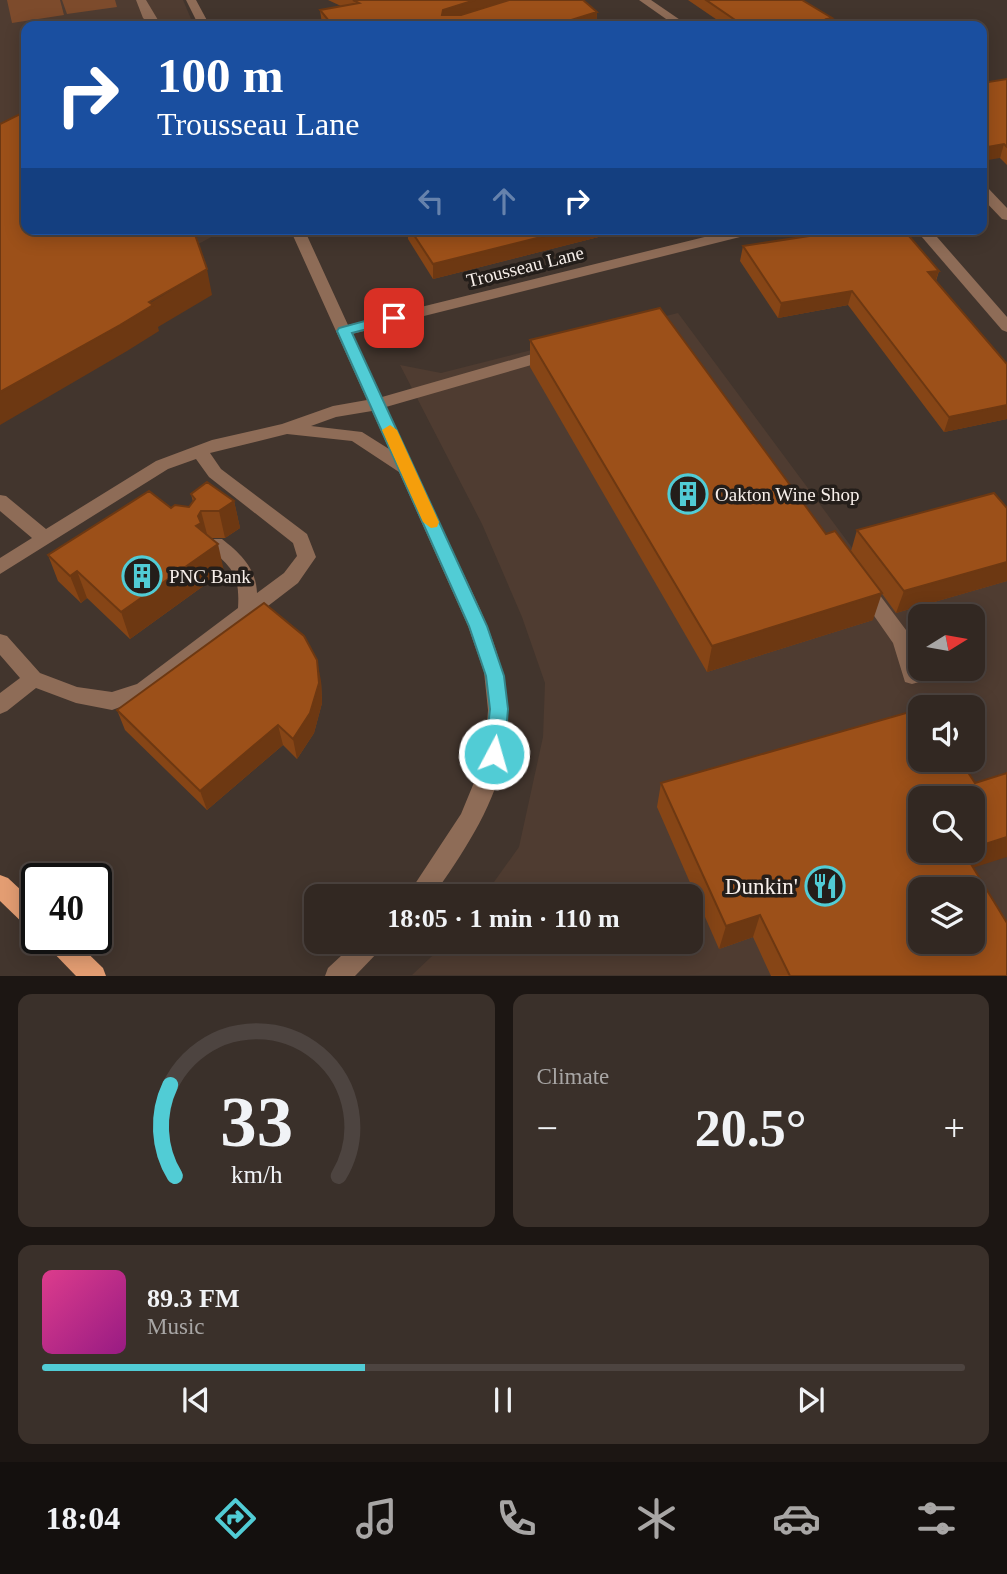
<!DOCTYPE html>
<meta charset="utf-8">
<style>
body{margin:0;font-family:"Times New Roman",serif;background:#3a302a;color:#f1f3f6;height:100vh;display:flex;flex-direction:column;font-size:26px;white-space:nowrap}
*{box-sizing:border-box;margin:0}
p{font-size:23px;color:#a8a6a5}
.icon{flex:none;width:38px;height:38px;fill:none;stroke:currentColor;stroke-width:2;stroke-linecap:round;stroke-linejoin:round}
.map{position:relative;height:976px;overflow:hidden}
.drawer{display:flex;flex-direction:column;gap:18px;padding:18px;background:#1c1613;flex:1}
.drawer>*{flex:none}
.top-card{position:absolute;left:21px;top:21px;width:966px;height:214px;border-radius:14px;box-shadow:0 4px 18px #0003,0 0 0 2px #4d4440;background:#1a4fa0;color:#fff;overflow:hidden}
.needle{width:46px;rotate:79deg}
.buttons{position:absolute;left:908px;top:604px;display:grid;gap:14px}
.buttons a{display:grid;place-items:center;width:77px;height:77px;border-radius:14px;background:#322822;box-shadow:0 4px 18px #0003,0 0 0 2px #4d4440;font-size:35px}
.speed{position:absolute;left:21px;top:863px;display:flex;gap:14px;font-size:35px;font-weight:700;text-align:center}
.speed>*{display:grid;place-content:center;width:91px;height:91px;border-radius:50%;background:#322822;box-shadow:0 4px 18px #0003,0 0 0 2px #4d4440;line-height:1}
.speed .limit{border:4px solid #111;border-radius:10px;background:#fff;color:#111}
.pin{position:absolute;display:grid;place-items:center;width:60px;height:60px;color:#fff;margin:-30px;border-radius:14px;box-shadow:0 4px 10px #0006}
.me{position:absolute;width:77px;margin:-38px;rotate:6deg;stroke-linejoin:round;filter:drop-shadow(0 0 5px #0008)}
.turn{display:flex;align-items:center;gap:24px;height:147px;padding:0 21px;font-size:32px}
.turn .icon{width:91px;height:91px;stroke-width:2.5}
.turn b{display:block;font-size:49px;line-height:60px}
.lanes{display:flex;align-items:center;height:66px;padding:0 21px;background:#0003;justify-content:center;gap:35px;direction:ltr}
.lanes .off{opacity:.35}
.big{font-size:52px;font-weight:600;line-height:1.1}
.drawer .tile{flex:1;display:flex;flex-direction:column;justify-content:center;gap:10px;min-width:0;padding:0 24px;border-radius:14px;background:#3a302a}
.drawer .dial{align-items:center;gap:0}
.dial svg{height:182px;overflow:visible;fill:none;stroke:#4d4440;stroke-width:7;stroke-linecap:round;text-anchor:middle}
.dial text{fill:#f1f3f6;stroke:none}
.song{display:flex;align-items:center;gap:21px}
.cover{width:84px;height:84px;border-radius:10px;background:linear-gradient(135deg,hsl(330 70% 55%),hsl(310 70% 35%))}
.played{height:7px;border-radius:4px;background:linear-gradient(90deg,#51ccd5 35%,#4d4440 35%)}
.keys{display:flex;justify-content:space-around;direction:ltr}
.heat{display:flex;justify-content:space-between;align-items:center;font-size:38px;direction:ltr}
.drawer .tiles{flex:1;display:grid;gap:18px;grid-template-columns:1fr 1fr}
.tile:last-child{grid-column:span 2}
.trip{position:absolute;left:304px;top:884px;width:399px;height:70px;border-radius:14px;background:#322822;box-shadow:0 4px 18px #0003,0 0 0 2px #4d4440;font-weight:600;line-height:70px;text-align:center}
.menu{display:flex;height:112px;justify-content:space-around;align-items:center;background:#14100e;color:#a8a6a5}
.menu .icon{width:49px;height:49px}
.menu .selected{color:#51ccd5}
.menu b{font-size:32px;color:#f1f3f6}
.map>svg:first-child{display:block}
</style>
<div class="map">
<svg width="1007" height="976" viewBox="0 0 1007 976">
<rect width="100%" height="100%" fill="#42352d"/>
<g fill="#4f3c31" fill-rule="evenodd">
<path d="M0 0H183L194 26H26V229H226L0 352Z"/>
<path d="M678 313 853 549 1007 508V975H412L447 942H691V896H484L519 847 543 737 545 683 522 617 482 524 400 365 441 373ZM920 616H973V668H920ZM920 707H973V760H920ZM920 798H973V850H920ZM920 889H973V942H920Z"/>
</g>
<g fill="#7d4b2c">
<path d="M7 0H60L64 15 12 23Z"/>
<path d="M62 0H115L117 7 67 14Z"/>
</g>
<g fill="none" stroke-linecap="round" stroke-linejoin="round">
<g fill="#8e6c57" fill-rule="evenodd">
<path d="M136 0H146L158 20H196L186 0H196L210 26 151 25 143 18Z"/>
<path d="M639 0H651L689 26H676Z"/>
<path d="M982 186 987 187 1007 208V220L1002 219 982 198Z"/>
<path d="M290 229H304L348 325 737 229H762L760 232 352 334 382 397 553 348 561 353 559 357 386 407C408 454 429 500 451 547 479 608 515 669 507 739 501 797 466 849 433 896H407L461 814 480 768 486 739 488 710 484 672 468 626 399 472 352 441 287 434 210 453 221 469 307 534 316 557 298 583 151 696 112 710 76 703 36 688 7 711 0 714V693L20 678 0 655V634L7 636 40 673 77 687 112 692 137 684 238 608C240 576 233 568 210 549L207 544 210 539H222C241 554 256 568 257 593L284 573 297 556 293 543 209 477 196 459 168 469 0 574V558L32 538 0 511V495L6 496 46 529 156 461 212 440 282 424 333 406 367 400ZM372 411 389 449 362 432 311 426 336 417Z"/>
<path d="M915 229H930L1007 317V332L1002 330Z"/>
<path d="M863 580 870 582 909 634 922 676 919 682 912 684 905 682 893 643 854 587 856 582Z"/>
<path d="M356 942H384L380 950 355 976H325L328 968Z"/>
</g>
<g fill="#e39d72" fill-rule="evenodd">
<path d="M0 875 8 878 37 905V932L29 929 0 901Z"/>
<path d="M43 938H72L103 968 106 976H76L47 946Z"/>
</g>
</g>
<g fill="#864516">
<path d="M328 0H583L597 12 596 25 324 26 322 24 320 10 341 6Z"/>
<path d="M688 0H802L832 18 831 22 838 26H726Z"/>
<path d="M1007 79V165L1000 158Z"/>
<path d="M408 229H630L433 279 408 239Z"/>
<path d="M743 246 939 271 936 281 1007 364V419L944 432 848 305 778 318 740 261Z"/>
<path d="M530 340 826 534 873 620 707 672 530 367Z"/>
<path d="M191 494 234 501 240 528 225 538H210L224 571 130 639 87 598 81 603 58 581 48 555 189 507 193 502Z"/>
<path d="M1007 508V581L896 613 851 551 857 530Z"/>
<path d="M321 681 322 703 314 733 297 759 283 745 207 810 125 730 117 710Z"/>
<path d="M661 783 973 867 1007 976H771L753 937 719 949 657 807Z"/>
</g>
<g fill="#6d3812">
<path d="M475 0H515L443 24 442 15 443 10Z"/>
<path d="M597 12 596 25 565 26 568 21Z"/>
<path d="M1004 144 1000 158 982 161V148Z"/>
<path d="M573 229H630L433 279V264Z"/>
<path d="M207 269 212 295 158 327 159 331 127 351 0 425V392Z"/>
<path d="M939 271 934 285 928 272Z"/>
<path d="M852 291 848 305 778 318 781 303Z"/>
<path d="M1007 405V419L944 432 949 417Z"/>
<path d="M234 501 240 528 225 538 219 511Z"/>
<path d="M201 511 208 538 196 526 198 516Z"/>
<path d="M218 544 224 571 130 639 121 612Z"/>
<path d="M1007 562V581L896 613 904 591Z"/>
<path d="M77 571 87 598 81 603 70 576Z"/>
<path d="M882 593 873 620 707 672 712 646Z"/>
<path d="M317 660 321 681 322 703 314 733 297 759 293 739Z"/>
<path d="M278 725 283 745 207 810 200 791Z"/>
<path d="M1007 837V857L950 875 963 851 973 850V848Z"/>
<path d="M760 915 753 937 719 949 726 926Z"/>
</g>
<g fill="#9c5019" stroke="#6d3812" stroke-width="2" fill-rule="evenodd">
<path d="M353 0H475L443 10 442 15H461L509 0H583L597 12 568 21 572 25 565 26H333L320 10 359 3Z"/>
<path d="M706 0H802L832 18 827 19 838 26H744Z"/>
<path d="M137 24 138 26H123Z"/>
<path d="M1007 79V147L1004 144 982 148V83Z"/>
<path d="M26 111V229H193L207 269 149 302 153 305 120 325 0 392V124Z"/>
<path d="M410 229H573L433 264Z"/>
<path d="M855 229H903L939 271 928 272 1007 364V405L949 417 852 291 781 303 743 246Z"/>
<path d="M660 308 826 534 835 531 882 593 712 646 530 340Z"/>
<path d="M207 482 234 501 219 511H201L198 516 201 523 196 526 218 544 121 612 77 571 70 576 48 555 149 491 171 508 175 505 189 507 195 499 191 494Z"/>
<path d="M994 493 1007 508V562L904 591 857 530Z"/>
<path d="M264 603 304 636 317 660 319 683 310 713 293 739 278 725 200 791 117 710Z"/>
<path d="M920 709V760H960L975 783 1007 773V837L973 848V798H920V850H964L963 851 1007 923V976H790L760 915 726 926 661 783ZM920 889H973V942H920Z"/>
</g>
<path fill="#51ccd5" stroke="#35858a" stroke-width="2" d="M394 313 399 315V321L352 333 487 626 504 676 508 709 504 754 501 760 494 763 488 760 485 754 490 709 486 676 469 626 337 331 339 328Z"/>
<path fill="#f59e0b" d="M390 425 397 430 439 522 437 527 431 528 423 522 382 430Z"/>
<defs>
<g id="building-ring" transform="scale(2.0125)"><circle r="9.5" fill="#241e1a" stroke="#51ccd5" stroke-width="1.5"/><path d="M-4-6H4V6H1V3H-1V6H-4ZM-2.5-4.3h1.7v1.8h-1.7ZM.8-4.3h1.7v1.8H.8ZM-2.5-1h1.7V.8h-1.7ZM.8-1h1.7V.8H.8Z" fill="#51ccd5"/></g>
<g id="restaurant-ring" transform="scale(2.0125)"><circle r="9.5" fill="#241e1a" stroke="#51ccd5" stroke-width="1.5"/><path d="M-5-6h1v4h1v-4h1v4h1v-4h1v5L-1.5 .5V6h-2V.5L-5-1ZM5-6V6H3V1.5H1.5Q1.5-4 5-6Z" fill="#51ccd5"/></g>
</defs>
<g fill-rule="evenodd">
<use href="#building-ring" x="688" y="494"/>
<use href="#building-ring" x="142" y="576"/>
<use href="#restaurant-ring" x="825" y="886"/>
</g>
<g text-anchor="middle" stroke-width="7" stroke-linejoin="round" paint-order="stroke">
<g font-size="19" fill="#f7efea" stroke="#241e1a">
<text transform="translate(525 266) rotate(-14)" y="7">Trousseau Lane</text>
</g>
<g font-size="19" fill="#f7efea" stroke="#241e1a" text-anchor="start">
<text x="715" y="501">Oakton Wine Shop</text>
<text x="169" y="583">PNC Bank</text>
</g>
<g font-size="23" fill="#f7efea" stroke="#241e1a" text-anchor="end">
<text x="798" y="894">Dunkin'</text>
</g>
</g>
</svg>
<div class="buttons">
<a><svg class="needle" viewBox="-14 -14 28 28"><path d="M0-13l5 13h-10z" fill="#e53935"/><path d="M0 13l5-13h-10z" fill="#a8a6a5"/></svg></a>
<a><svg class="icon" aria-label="sound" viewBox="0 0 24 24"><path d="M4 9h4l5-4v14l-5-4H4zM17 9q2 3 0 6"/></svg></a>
<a><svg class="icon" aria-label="search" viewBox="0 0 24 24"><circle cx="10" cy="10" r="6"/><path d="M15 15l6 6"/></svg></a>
<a><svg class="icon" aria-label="layers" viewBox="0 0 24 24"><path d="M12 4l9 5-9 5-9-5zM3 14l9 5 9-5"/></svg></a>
</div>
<div class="speed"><div class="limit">40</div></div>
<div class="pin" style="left:394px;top:318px;background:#d93025"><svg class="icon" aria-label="arrive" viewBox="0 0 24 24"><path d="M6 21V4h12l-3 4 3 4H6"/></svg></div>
<svg class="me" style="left:494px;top:754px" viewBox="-20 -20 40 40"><circle r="17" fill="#51ccd5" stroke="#fff" stroke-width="3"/><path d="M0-11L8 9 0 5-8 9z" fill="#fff"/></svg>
<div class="trip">18:05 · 1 min · 110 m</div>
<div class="top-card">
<div class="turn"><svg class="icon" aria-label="right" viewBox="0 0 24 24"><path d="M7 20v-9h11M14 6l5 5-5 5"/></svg><div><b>100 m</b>Trousseau Lane</div></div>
<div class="lanes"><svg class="icon off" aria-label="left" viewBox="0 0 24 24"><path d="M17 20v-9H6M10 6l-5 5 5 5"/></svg><svg class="icon off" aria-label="ahead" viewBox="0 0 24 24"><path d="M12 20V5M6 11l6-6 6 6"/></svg><svg class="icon" aria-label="right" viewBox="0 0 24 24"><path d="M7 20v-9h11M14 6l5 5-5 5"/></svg></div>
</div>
</div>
<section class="drawer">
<div class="tiles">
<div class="tile dial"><svg viewBox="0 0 100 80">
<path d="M14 69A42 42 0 1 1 86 69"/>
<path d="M14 69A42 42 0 0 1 12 29" stroke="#51ccd5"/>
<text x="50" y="56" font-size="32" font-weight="700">33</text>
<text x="50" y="72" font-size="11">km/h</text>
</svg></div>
<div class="tile"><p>Climate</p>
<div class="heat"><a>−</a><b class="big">20.5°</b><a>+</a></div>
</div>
<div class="tile">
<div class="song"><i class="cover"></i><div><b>89.3 FM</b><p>Music</p></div></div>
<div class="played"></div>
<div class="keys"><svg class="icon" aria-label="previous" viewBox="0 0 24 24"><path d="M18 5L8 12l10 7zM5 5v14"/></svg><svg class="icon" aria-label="pause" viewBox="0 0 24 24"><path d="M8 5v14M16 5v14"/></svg><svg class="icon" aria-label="next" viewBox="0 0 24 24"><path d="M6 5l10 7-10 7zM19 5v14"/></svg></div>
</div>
</div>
</section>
<nav class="menu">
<b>18:04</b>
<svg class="icon selected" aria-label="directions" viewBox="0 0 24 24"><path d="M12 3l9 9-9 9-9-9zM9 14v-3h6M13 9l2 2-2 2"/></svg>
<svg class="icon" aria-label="music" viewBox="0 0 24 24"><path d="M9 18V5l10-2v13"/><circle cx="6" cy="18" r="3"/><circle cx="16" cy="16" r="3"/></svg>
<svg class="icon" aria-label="phone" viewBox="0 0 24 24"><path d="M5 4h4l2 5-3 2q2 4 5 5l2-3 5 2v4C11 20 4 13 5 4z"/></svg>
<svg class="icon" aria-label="climate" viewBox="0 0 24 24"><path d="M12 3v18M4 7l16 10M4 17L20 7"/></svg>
<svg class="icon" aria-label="car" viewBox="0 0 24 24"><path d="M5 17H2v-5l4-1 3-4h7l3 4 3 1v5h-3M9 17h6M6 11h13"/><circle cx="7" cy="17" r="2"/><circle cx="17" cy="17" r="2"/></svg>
<svg class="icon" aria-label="filters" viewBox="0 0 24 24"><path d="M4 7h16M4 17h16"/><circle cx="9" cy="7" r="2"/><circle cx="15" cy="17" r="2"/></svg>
</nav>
